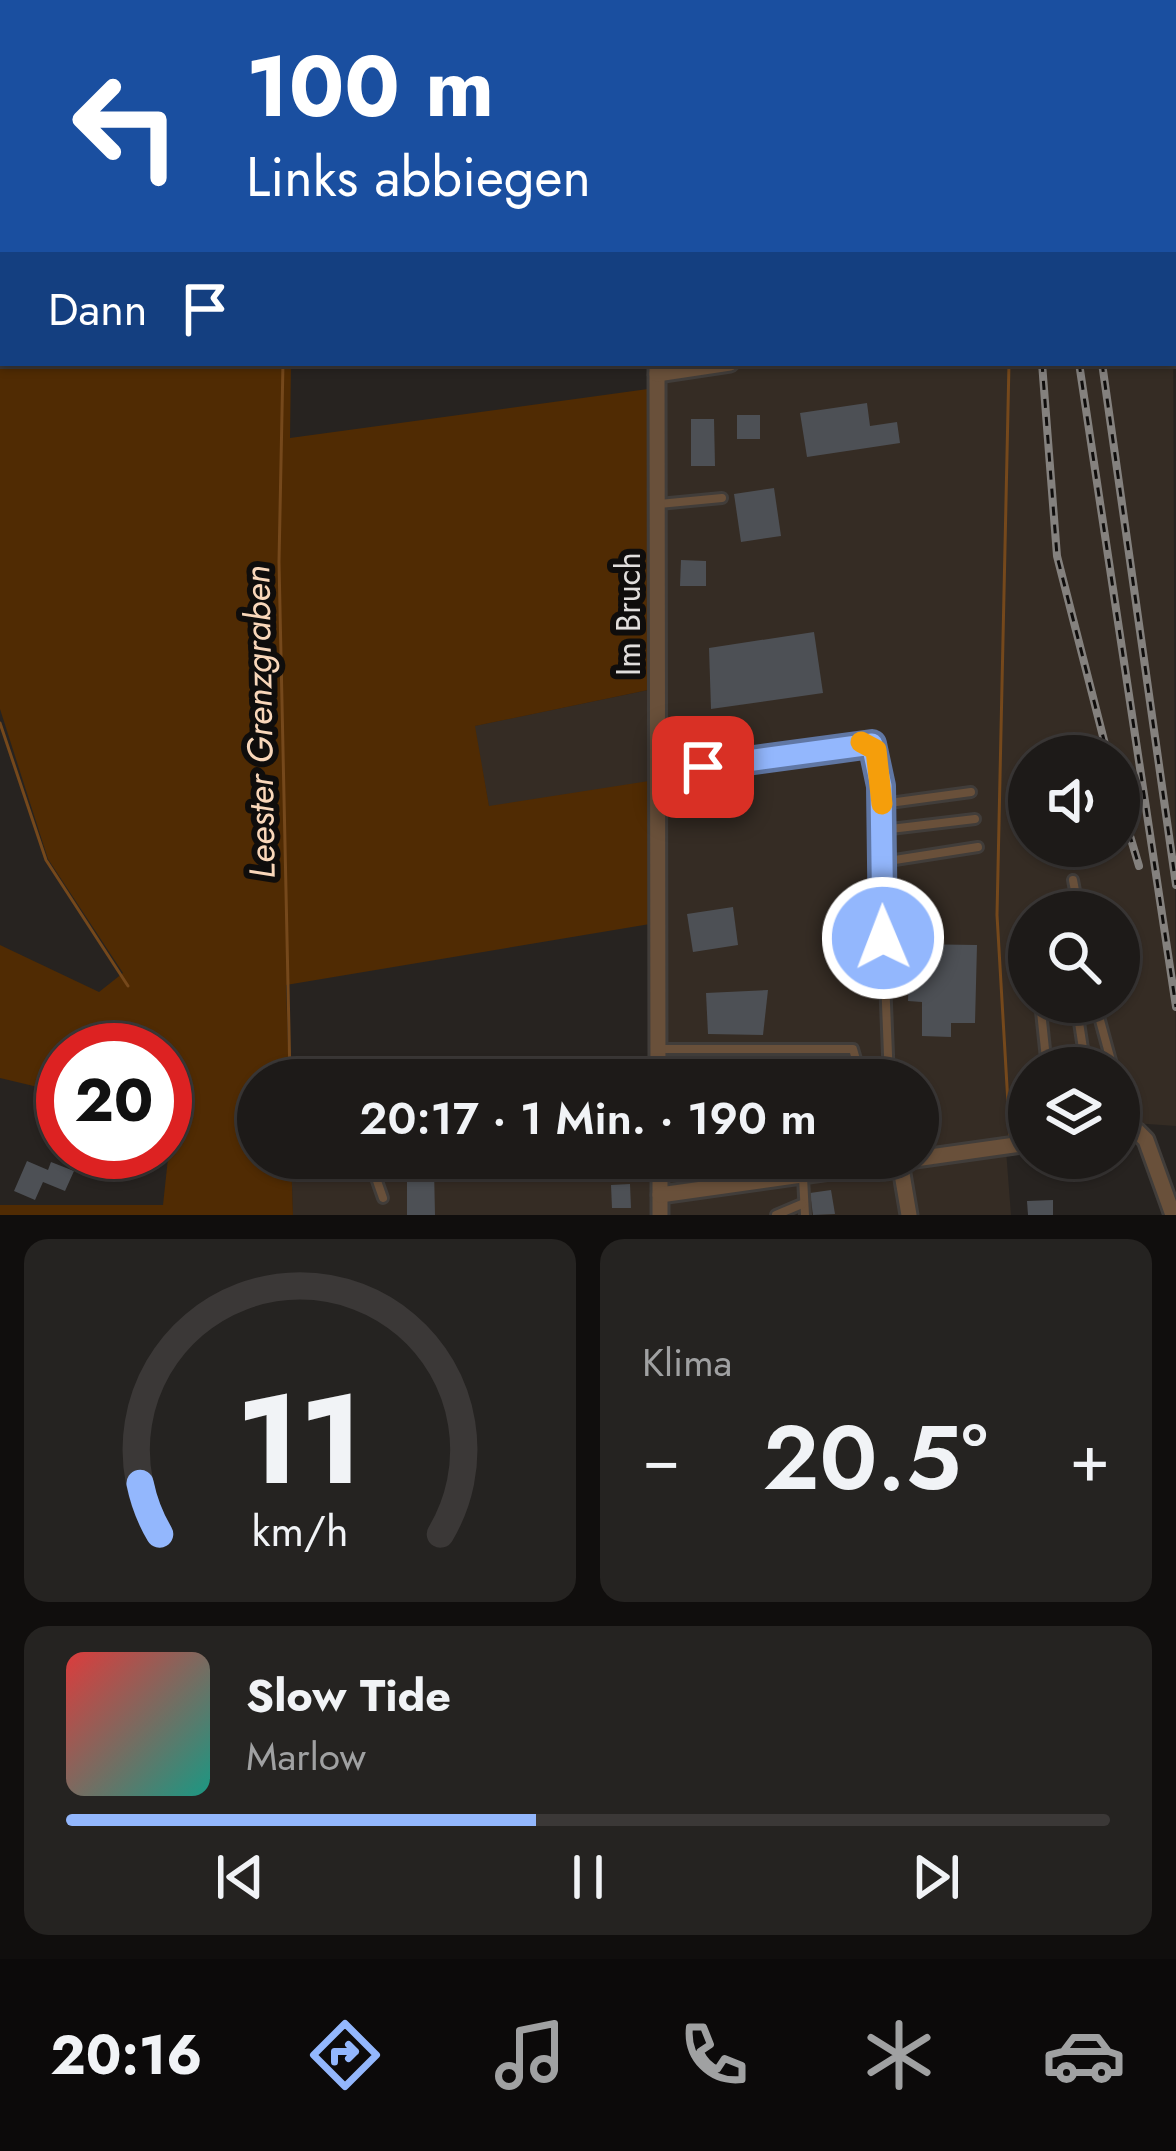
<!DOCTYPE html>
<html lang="de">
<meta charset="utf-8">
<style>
body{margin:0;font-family:Jost,sans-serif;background:#252321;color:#f1f3f6;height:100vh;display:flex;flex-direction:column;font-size:45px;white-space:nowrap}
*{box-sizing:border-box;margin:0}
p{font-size:39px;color:#a0a1a2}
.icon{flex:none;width:66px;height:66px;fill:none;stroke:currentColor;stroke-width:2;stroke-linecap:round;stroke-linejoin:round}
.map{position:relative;height:1215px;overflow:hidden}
.details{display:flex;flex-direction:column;gap:24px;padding:24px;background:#100e0d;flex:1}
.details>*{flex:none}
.guide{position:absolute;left:0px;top:0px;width:1176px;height:366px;box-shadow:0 3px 9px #0004,0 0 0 3px #3b3837;background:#1a4fa0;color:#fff;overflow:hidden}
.tools{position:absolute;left:1008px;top:735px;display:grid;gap:24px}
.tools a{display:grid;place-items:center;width:132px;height:132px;border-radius:50%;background:#1d1a18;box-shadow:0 3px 9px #0004,0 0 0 3px #3b3837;font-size:60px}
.speed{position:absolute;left:36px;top:1023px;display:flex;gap:24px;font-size:60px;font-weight:700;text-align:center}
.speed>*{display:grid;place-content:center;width:156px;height:156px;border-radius:50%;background:#1d1a18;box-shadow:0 3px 9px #0004,0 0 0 3px #3b3837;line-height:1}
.speed .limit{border:18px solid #d22;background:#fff;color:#111}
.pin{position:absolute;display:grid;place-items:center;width:102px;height:102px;color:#fff;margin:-51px;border-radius:24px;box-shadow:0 6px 18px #0006}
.me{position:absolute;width:132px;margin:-66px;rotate:359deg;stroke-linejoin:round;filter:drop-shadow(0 0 9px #0008)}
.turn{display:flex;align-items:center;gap:42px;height:252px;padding:0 48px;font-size:54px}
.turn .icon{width:156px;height:156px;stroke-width:2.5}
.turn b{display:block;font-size:84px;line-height:102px}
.then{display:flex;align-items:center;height:114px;padding:0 48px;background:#0003;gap:24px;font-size:45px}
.big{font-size:90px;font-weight:600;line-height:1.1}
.details .card{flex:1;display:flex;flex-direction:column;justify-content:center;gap:18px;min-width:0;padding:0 42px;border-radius:24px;background:#252321}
.details .dial{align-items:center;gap:0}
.dial svg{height:312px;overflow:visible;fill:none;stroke:#3b3837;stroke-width:7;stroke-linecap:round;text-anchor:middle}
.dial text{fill:#f1f3f6;stroke:none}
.song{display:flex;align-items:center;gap:36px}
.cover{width:144px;height:144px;border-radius:18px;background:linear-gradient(135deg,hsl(0 70% 55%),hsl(170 70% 35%))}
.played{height:12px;border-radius:6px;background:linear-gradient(90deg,#93b7fd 45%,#3b3837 45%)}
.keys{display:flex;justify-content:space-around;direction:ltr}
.heat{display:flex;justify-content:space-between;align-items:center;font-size:66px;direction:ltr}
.details .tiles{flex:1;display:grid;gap:24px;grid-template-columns:1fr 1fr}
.card:last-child{grid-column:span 2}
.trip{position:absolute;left:237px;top:1059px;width:702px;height:120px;border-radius:60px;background:#1d1a18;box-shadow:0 3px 9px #0004,0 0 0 3px #3b3837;font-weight:600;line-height:120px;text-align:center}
.menu{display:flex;height:192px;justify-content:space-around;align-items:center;background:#0c0a0a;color:#a0a1a2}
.menu .icon{width:84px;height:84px}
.menu .current{color:#93b7fd}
.menu b{font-size:54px;color:#f1f3f6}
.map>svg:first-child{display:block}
</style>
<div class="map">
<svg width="1176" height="1215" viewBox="0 0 1176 1215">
<rect width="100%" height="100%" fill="#272320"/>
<g fill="#352c24" fill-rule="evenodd">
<rect x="644" y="0" width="520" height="3"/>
<path d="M1173 290 1176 1126 1119 1122V1068H1029V1133L1005 1137 1011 1215H293L291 1158H918V1080H536L652 1061 649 782 489 807 474 726 653 689 647 363H1173ZM1029 756H1119V846H1029ZM1029 912H1119V1002H1029Z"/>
</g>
<path fill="#502b03" d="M0 0H295L3 3V363H291L290 438 648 389 653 689 475 726 489 806 649 781 650 924 286 985 289 1080H258V1158H291L293 1215H0V1205H163L172 1121 165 1119V1050H63V1093L0 1078V945L99 992 123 973 48 859 0 709Z"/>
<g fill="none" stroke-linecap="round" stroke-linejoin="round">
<g stroke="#75481b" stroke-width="3">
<path d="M980 0V3"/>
<path d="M293 3V0"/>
<path d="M283 363 279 562 290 1079"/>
<path d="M1009 363 997 915 1010 1138"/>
<path d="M0 723 46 860 128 986"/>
</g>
</g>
<g fill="#4d5055">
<path d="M867 403 870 426 897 422 900 443 807 457 800 413Z"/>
<rect x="737" y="415" width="23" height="24"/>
<path d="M691 419H714L715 466H691Z"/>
<path d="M774 488 781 536 741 542 734 494Z"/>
<path d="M681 560 706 561V586H680Z"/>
<path d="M814 632 823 693 711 709 709 648Z"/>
<path d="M733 907 738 945 693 952 687 914Z"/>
<path d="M910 944 977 945 975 1023H951V1037L922 1036V1002L908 1001Z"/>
<path d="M768 990 763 1035 708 1034 706 993Z"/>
<path d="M783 1056H802V1080H741V1072H783Z"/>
<path d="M388 1158H510V1163L434 1169 435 1215H407V1170H388Z"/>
<path d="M27 1161 48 1170 51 1162 74 1171 65 1191 43 1182 35 1200 14 1191Z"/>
<path d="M630 1184 631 1208H612L611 1185Z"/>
<path d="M831 1190 835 1214 813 1215 810 1193Z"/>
<path d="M1053 1200V1215H1028L1027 1201Z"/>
</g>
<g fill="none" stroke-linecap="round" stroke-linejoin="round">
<g stroke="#413d3a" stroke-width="14">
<g id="service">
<path d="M659 504 722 498"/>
<path d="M703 767 862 742 876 750 889 1080"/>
<path d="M882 804 971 792"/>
<path d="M882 830 975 819"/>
<path d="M882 862 978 847"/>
<path d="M1073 880 1079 912"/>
<path d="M1040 1002 1047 1068"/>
<path d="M1095 1002 1113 1068"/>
<path d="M1076 1003 1086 1068"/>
<path d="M659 1049H853L862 1080"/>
<path d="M604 1080 657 1073"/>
<path d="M1119 1095 1126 1127"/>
<path d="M369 1158 383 1198"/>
<path d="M557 1158V1160"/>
<path d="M803 1177 805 1215"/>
<path d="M776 1215 802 1204"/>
</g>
</g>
<g stroke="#413d3a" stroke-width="21">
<g id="minor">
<path d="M656 0V3"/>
<path d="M657 363 658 1080"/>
<path d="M657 374 730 363"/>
<path d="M1119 1128 1137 1131 1146 1140 1173 1215"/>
<path d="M660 1158V1215"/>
<path d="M900 1162 909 1215"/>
<path d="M660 1195 1029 1143"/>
</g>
</g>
<use href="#service" stroke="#69503a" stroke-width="8"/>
<use href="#minor" stroke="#69503a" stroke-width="15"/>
<g stroke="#84817e" stroke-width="8">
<g id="rail">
<path d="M999 0 1000 3"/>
<path d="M1050 0 1051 3"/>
<path d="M1042 363 1057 556 1108 756"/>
<path d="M1079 363 1176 1007"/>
<path d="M1102 363 1176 885"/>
<path d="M1119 799 1139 866"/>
</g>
</g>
<use href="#rail" stroke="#0f0d0c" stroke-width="3" stroke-dasharray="9" stroke-linecap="butt"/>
</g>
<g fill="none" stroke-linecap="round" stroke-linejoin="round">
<g stroke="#6077a4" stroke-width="30">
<path id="route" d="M703 767 872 744 881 786 883 938"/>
</g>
<use href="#route" stroke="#93b7fd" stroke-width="21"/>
<path stroke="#f59e0b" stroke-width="21" d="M861 742 876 750 882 804"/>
</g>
<g text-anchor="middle" stroke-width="12" stroke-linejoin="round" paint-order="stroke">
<g font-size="33" fill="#e1dedc" stroke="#0f0d0c">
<text transform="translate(628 614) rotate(-90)" y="12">Im Bruch</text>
</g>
<g font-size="36" font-style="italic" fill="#f9d7ba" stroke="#0f0d0c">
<text transform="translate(259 722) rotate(-91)" y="13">Leester Grenzgraben</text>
</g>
</g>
</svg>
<div class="tools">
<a><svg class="icon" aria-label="sound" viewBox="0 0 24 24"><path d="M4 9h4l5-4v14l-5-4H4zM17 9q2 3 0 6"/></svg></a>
<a><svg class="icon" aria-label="search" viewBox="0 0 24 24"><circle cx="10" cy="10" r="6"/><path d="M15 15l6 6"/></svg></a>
<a><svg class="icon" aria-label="layers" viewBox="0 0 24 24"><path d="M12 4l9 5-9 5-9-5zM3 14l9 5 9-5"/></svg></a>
</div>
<div class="speed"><div class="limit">20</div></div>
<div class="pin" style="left:703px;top:767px;background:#d93025"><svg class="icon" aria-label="arrive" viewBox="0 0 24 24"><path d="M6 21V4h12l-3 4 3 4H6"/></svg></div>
<svg class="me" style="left:883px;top:938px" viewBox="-20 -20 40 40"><circle r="17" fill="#93b7fd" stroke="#fff" stroke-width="3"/><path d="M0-11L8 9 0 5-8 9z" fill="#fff"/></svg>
<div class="trip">20:17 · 1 Min. · 190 m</div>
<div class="guide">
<div class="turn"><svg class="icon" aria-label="left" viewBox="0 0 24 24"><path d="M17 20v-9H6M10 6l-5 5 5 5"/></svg><div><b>100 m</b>Links abbiegen</div></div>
<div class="then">Dann<svg class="icon" aria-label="arrive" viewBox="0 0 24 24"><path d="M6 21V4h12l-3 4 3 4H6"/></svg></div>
</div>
</div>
<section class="details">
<div class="tiles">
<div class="card dial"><svg viewBox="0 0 100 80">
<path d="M14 69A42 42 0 1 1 86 69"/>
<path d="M14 69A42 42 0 0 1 9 56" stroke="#93b7fd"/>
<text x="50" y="56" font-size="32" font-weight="700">11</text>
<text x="50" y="72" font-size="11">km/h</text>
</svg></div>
<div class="card"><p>Klima</p>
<div class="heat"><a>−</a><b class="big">20.5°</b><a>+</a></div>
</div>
<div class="card">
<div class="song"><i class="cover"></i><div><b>Slow Tide</b><p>Marlow</p></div></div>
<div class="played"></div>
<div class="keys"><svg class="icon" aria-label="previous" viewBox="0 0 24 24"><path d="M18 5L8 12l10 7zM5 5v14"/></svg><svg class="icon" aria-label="pause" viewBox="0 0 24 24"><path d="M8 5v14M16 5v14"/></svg><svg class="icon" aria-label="next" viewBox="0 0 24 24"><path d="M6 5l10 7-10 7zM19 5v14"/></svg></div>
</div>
</div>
</section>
<nav class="menu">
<b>20:16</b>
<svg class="icon current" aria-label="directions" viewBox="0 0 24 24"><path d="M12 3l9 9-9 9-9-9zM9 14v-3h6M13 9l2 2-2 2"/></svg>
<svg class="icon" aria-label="music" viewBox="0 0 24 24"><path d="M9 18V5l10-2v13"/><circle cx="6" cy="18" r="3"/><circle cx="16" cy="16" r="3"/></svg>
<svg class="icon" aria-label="phone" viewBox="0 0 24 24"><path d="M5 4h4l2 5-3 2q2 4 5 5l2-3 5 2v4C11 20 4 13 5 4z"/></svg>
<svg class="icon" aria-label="climate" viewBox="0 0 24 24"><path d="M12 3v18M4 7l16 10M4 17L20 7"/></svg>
<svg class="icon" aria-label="car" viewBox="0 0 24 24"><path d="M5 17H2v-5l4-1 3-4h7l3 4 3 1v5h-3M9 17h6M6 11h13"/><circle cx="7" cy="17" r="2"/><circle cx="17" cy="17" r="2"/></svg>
</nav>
